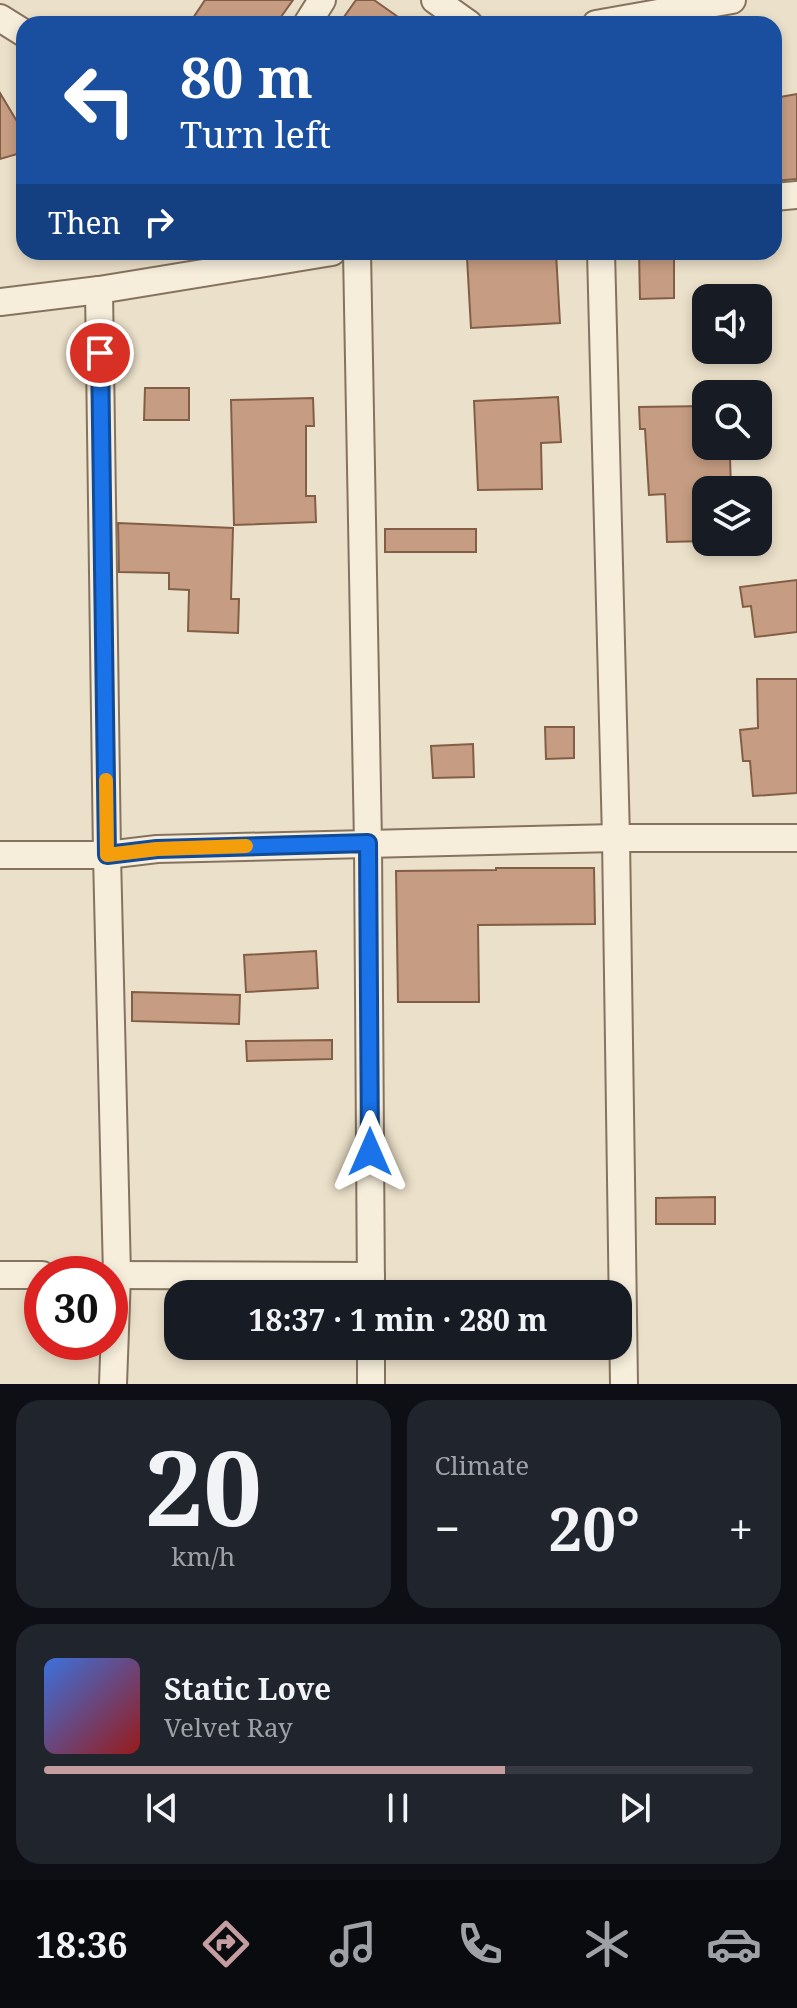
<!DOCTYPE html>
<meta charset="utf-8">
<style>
body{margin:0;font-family:"Noto Serif",serif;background:#20242c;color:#f1f3f6;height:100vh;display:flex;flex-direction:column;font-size:30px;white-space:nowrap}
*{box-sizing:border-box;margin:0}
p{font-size:26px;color:#9ea1a6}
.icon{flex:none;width:44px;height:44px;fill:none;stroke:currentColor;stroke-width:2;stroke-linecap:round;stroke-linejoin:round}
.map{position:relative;height:1384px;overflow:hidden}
.sheet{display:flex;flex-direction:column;gap:16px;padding:16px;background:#0d0f14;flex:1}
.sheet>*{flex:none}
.hud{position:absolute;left:16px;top:16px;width:766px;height:244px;border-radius:24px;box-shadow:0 4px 12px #0003;background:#1a4fa0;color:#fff;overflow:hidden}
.buttons{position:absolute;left:692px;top:284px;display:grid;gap:16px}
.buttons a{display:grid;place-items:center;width:80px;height:80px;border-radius:16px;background:#171b24;box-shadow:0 4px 12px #0003;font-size:40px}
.speed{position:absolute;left:24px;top:1256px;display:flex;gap:16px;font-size:40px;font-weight:700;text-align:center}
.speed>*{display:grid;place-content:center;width:104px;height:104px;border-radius:50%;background:#171b24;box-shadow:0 4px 12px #0003;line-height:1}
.speed .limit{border:12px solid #d22;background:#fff;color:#111}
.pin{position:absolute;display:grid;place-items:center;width:68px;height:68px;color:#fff;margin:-34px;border:4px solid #fff;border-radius:50%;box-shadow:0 2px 8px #0007}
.me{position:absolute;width:88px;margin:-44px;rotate:0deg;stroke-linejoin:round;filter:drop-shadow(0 0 6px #0008)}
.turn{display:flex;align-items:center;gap:28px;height:168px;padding:0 32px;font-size:36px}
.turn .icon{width:104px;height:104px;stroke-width:2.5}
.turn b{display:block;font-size:56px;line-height:68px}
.then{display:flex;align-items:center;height:76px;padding:0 32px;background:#0003;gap:16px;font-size:30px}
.big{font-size:60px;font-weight:700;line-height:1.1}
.sheet .card{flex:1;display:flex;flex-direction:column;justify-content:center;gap:12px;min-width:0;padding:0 28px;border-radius:24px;background:#20242c}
.sheet .dial{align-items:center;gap:0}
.dial b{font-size:104px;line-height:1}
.song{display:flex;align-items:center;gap:24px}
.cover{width:96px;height:96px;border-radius:12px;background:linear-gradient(135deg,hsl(220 70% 55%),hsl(0 70% 35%))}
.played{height:8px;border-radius:4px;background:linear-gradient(90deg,#c59da0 65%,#363941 65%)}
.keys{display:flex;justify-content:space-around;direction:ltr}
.heat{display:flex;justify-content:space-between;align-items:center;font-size:44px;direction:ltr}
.sheet .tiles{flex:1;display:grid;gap:16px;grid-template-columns:1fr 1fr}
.card:last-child{grid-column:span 2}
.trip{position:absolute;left:164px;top:1280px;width:468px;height:80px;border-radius:24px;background:#171b24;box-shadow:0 4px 12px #0003;font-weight:700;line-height:80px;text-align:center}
.menu{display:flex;height:128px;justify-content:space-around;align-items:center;background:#090b0e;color:#9ea1a6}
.menu .icon{width:56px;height:56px}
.menu .on{color:#c59da0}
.menu b{font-size:36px;color:#f1f3f6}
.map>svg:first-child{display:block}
</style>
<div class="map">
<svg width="797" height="1384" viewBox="0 0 797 1384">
<rect width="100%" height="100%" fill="#ebe0c9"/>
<g fill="#c69d82" stroke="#835e47" stroke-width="2">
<path d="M205 0H293L276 24H189Z"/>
<path d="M356 0H374L408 24H339Z"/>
<path d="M0 93 24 133V152L0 159Z"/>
<path d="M797 94V179L774 181V98Z"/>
<path d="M639 252H674V298L640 299Z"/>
<path d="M556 253 560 323 471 328 467 258Z"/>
<path d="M145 388H189V420H144Z"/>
<path d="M558 397 561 442 541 443 542 489 478 490 474 401Z"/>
<path d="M313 398 314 426H306V496H315L316 522 234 525 231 400Z"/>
<path d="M706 406V457H730L731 490H706V541L667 542 665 494 649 495 645 429H640L639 407Z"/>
<path d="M118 523 233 528 231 599H239L238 633 188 631 189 590 169 589V573L119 572Z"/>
<rect x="385" y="529" width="91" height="23"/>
<path d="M797 580V632L755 637 751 606 743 607 740 587Z"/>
<path d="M757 679H797V793L753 796 750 761H743L740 730 758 728Z"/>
<path d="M545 727H574V758L546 759Z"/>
<path d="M473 744 474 777 433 778 431 746Z"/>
<path d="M496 868H594L595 924 478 925 479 1002H398L396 871 496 870Z"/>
<path d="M316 951 318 988 246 992 244 955Z"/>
<path d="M132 992 240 995 239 1024 132 1021Z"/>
<path d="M332 1040V1059L247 1061 246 1041Z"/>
<path d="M715 1197V1224H656V1198Z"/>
</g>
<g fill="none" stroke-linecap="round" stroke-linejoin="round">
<g stroke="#86735f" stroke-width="30">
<g id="minor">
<path d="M435 0 469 24"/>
<path d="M0 18 24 33"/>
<path d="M307 24 322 0"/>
<path d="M596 24 732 0"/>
<path d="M774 197 797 195"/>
<path d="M357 252 368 843 371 1294"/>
<path d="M601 252 616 838 624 1384"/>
<path d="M99 290 107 855 117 1275 113 1384"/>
<path d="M0 302 99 290 332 252"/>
<path d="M0 855H107L157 849 616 838H797"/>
<path d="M0 1275H42"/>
<path d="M110 1275 371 1276"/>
<path d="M371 1346V1384"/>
</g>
</g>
<use href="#minor" stroke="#f6eedb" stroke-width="26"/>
</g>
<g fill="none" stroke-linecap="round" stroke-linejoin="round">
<g stroke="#114b97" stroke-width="20">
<path id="route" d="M100 353 107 855 157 849 368 843 370 1152"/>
</g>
<use href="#route" stroke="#1a73e8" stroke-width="14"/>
<path stroke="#f59e0b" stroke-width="14" d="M106 780 107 855 157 849 246 846"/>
</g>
</svg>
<div class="buttons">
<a><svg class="icon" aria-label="sound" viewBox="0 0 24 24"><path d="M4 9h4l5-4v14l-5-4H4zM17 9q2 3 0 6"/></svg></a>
<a><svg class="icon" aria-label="search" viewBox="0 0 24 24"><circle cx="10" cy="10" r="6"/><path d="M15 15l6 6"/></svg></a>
<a><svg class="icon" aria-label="layers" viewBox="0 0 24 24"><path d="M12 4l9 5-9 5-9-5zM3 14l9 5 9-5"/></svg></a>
</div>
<div class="speed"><div class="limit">30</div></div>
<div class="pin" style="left:100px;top:353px;background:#d93025"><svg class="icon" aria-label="arrive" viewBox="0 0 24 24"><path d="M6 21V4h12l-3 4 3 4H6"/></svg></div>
<svg class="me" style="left:370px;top:1152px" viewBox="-20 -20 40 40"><path d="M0-17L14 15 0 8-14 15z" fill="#1a73e8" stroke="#fff" stroke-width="4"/></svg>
<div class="trip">18:37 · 1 min · 280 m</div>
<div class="hud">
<div class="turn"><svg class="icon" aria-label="left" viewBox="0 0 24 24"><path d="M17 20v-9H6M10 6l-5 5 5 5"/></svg><div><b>80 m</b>Turn left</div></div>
<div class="then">Then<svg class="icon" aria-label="right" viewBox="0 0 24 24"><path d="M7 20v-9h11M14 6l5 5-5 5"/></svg></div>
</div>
</div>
<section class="sheet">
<div class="tiles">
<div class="card dial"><b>20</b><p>km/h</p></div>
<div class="card"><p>Climate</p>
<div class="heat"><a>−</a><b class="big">20°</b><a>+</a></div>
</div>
<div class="card">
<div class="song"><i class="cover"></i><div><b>Static Love</b><p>Velvet Ray</p></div></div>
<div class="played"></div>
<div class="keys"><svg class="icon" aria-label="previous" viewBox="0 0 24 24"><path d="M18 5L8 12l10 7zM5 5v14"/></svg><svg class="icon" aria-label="pause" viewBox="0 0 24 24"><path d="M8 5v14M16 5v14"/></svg><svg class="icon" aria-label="next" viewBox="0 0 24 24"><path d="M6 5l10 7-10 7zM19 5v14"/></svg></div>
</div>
</div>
</section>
<nav class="menu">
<b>18:36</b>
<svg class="icon on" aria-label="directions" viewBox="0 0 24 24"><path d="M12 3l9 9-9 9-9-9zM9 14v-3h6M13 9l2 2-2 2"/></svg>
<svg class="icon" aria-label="music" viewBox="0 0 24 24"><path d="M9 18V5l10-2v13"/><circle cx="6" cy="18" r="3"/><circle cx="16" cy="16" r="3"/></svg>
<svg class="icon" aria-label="phone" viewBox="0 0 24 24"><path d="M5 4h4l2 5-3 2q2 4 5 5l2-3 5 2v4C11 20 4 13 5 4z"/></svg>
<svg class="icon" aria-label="climate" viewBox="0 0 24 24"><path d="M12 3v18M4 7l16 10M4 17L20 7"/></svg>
<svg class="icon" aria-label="car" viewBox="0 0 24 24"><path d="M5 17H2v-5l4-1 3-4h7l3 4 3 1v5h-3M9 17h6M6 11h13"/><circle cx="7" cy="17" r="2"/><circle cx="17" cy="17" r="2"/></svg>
</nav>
